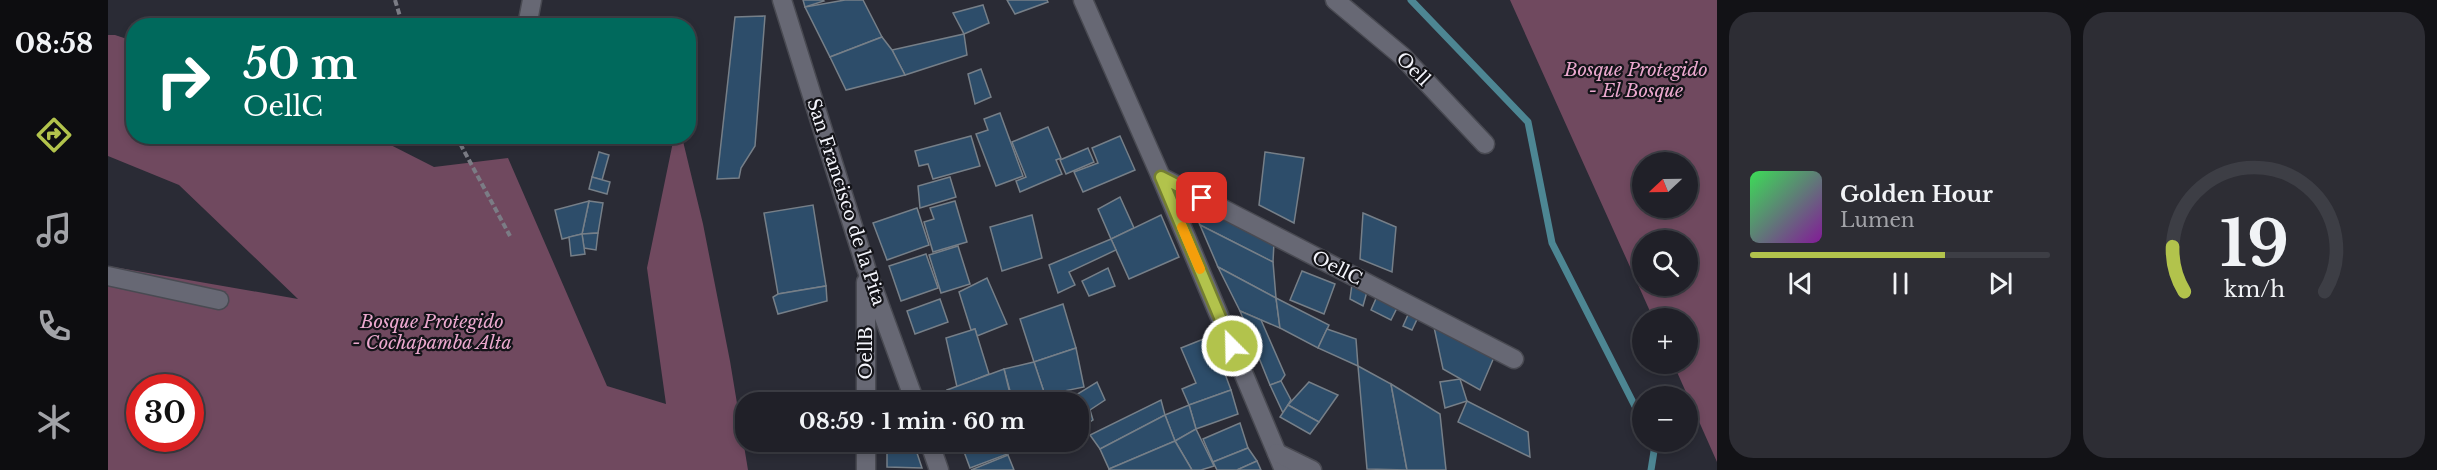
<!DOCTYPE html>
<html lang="es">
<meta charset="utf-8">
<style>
body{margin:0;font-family:"Libre Baskerville",serif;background:#2d2d34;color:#f1f3f6;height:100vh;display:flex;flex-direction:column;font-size:22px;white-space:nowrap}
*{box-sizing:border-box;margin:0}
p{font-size:20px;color:#a2a3a8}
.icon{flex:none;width:33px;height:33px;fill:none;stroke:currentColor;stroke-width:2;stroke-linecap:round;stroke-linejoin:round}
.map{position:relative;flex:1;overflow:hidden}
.side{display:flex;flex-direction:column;gap:12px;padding:12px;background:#121216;width:720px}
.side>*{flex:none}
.top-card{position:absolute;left:18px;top:18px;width:570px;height:126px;border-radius:24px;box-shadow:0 3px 9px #0003,0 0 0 2px #3d3e45;background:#00695c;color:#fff;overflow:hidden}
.needle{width:39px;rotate:248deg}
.controls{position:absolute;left:1524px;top:152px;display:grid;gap:12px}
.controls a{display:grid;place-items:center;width:66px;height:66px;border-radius:50%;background:#202028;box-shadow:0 3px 9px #0003,0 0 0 2px #3d3e45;font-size:30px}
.speed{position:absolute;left:18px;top:374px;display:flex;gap:12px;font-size:30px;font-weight:700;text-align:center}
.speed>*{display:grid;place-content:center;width:78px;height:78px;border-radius:50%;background:#202028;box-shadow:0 3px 9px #0003,0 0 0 2px #3d3e45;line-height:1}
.speed .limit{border:9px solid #d22;background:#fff;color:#111}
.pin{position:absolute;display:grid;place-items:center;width:51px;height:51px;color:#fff;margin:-26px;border-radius:12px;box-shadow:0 3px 9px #0006}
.me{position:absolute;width:66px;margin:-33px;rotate:337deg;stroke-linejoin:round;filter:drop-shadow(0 0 4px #0008)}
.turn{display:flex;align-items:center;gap:21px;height:126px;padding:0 18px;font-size:27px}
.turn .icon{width:78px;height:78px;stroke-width:2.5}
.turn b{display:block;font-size:42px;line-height:51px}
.side .tile{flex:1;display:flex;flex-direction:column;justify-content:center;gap:9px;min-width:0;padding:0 21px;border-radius:24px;background:#2d2d34}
.side .dial{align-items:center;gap:0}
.dial svg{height:156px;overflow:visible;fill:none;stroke:#3d3e45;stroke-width:7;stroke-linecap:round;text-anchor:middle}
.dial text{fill:#f1f3f6;stroke:none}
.song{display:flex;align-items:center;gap:18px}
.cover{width:72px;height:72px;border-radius:9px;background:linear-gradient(135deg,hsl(130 70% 55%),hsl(290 70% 35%))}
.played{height:6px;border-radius:3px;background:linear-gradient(90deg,#b2c34c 65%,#3d3e45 65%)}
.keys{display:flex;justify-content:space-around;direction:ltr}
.side .tiles{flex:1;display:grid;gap:12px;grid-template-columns:repeat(2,1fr)}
.trip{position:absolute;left:627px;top:392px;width:354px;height:60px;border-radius:24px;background:#202028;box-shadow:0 3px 9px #0003,0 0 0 2px #3d3e45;font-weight:700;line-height:60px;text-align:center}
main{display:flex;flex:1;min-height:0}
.menu{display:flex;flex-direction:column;width:108px;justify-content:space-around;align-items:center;background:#0d0d10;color:#a2a3a8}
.menu .icon{width:42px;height:42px}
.menu .active{color:#b2c34c}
.menu b{font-size:27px;color:#f1f3f6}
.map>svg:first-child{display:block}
</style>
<main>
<nav class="menu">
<b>08:58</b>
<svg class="icon active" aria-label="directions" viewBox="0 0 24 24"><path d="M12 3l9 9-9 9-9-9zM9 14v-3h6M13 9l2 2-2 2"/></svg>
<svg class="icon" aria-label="music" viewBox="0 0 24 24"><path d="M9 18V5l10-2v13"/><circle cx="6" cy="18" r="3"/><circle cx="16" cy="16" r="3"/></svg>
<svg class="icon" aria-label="phone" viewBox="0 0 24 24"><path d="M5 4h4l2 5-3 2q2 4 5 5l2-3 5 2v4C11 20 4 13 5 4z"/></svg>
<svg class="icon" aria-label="climate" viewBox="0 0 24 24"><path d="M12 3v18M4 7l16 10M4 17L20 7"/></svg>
</nav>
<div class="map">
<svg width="1609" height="470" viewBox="0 0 1609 470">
<rect width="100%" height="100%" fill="#2a2b35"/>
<g fill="#70495f" fill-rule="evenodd">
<path d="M1402 0H1609V462L1565 363H1580V318H1545ZM1534 162H1580V207H1534ZM1534 240H1580V285H1534Z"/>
<path d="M0 35H7L25 41 26 136 267 137 326 167 400 158 499 386 558 404 539 268 566 137H574L595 224 622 361 640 470H0V266L190 299 71 185 0 156ZM32 387H82V438H32Z"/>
</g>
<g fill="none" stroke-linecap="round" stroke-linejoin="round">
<g stroke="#4d8693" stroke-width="7">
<path d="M1303 0 1420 122 1444 243 1534 420"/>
<path d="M1543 470 1547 445 1545 441"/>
</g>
</g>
<g fill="#2d4d6a" stroke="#767f88" stroke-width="1.5">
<path d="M695 0H715L716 1 697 7Z"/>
<path d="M737 0H755L774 37 722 57 697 7Z"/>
<path d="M899 0H939L940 2 907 14Z"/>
<path d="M875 5 881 23 856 34 845 13Z"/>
<path d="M657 16 647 146 633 168 631 178 609 179 627 17Z"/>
<path d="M856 34 859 55 797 75 784 50Z"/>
<path d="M774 37 784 50 797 75 738 90 722 57Z"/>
<path d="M873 69 883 97 867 104 860 74Z"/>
<path d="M892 113 915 176 888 186 868 134 880 130 876 119Z"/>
<path d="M940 127 953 158 948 160 954 174 912 192 908 181 918 177 904 142Z"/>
<path d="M863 136 872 166 825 179 820 164 811 166 807 151Z"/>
<path d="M1012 136 1027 170 975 192 966 172 990 163 984 148Z"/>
<path d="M980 148 986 162 958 174 952 160Z"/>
<path d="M491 152 501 155 494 180 484 177Z"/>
<path d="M1157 152 1196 158 1186 223 1151 205Z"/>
<path d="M484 177 502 182 499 194 481 189Z"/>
<path d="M842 177 848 197 812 208 810 186Z"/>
<path d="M1079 195 1166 242 1165 262 1092 225Z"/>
<path d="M1012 197 1026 228 1003 239 990 209Z"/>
<path d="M481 201 495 203 490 233 474 234Z"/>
<path d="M481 201 474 234 454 239 447 210Z"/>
<path d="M847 201 859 242 825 252 816 222 826 219 822 208Z"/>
<path d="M705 205 718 286 670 294 656 213Z"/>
<path d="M809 208 821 245 779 260 765 223Z"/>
<path d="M1255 213 1288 227 1284 272 1252 259Z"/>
<path d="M924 215 934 258 894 271 882 227Z"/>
<path d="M1053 215 1071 257 1021 279 1003 239Z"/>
<path d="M1092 225 1165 262 1168 298 1110 267Z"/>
<path d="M490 233 488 250 476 248 474 234Z"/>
<path d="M474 234 477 254 463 256 461 237Z"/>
<path d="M1003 239 1008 250 961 272 967 285 950 293 941 265Z"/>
<path d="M850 246 862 284 833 293 821 255Z"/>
<path d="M818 254 830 288 793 301 781 266Z"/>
<path d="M1110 267 1168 298 1172 328 1132 311Z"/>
<path d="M1000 268 1007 286 981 296 974 281Z"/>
<path d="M1194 271 1227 284 1216 314 1182 300Z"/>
<path d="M879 278 899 324 869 336 867 329 863 330 851 292Z"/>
<path d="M1244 284 1260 288 1255 306 1242 299Z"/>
<path d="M718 286 719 301 670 314 665 297 670 294Z"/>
<path d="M1270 294 1291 304 1283 320 1263 310Z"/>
<path d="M1168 298 1221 325 1210 348 1172 328Z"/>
<path d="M832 299 840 322 807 334 799 311Z"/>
<path d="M955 304 968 348 926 362 912 319Z"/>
<path d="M1303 308 1312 313 1304 330 1295 326Z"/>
<path d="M1132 311 1153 320 1177 375 1173 381 1162 385Z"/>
<path d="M1326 327 1387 355 1372 390 1335 369Z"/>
<path d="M867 329 881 374 849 387 838 338Z"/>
<path d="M1219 329 1248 339 1250 366 1210 348Z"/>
<path d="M1103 336 1123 390 1081 405 1074 389 1088 383 1073 348Z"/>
<path d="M968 348 976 387 937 395 926 362Z"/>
<path d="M926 362 937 395 923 402H905L896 369Z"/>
<path d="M1250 366 1283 384 1299 470 1259 469Z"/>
<path d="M896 369 904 402H845L839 390Z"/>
<path d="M1352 379 1359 401 1337 408 1332 382Z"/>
<path d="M1173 381 1183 400 1175 413 1162 385Z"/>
<path d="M989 382 997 400 982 410 985 420 974 427 970 418V402H964L963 398Z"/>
<path d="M1201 382 1230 395 1211 422 1180 405Z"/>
<path d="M1283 384 1332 414 1338 470H1299Z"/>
<path d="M1123 390 1130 414 1088 429 1081 405Z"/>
<path d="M1053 400 1057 415 992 449 982 435Z"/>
<path d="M1359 401 1420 432 1422 457 1350 422Z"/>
<path d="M1081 405 1088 429 1067 441 1057 415Z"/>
<path d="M1180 405 1211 422 1202 434 1172 417Z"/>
<path d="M1057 415 1067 441 1001 469 992 449Z"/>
<path d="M1132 423 1140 448 1105 462 1095 439Z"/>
<path d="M1088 429 1106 466 1093 470H1084L1067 441Z"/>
<path d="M779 441H805L814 468 779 467Z"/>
<path d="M855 441H924L926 444 862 468 855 449 858 448Z"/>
<path d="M1067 441 1084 470H1001V469Z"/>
<path d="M1140 448 1149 461 1129 470H1109L1105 462Z"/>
<path d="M900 455 906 470H863Z"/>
<path d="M1149 461 1153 470H1129Z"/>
</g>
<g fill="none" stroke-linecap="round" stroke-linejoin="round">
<g stroke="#494a52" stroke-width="21">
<g id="minor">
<path d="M674 0 758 268 807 402"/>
<path d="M975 0 1053 177 1176 470"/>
<path d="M1227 0 1294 56 1377 144"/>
<path d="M419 26 424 0"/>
<path d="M1053 177 1406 359"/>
<path d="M0 276 111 300"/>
<path d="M758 282V402"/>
<path d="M758 441V470"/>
<path d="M821 441 831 470"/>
<path d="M1169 453 1204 470"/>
</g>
</g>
<g stroke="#7b7c85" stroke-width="4" stroke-dasharray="6 3" stroke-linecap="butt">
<path d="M287 0 295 26"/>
<path d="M348 136 402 236"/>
</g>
<use href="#minor" stroke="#676874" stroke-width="18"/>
</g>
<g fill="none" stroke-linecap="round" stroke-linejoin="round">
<g stroke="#747f31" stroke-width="15">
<path id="route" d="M1094 198 1053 177 1124 346"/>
</g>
<use href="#route" stroke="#b2c34c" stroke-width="10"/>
<path stroke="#f59e0b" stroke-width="10" d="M1074 227 1092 269"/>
</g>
<g text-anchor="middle" stroke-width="4.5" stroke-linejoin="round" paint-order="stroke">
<g font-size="18" fill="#f3f4fb" stroke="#141419">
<text transform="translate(1305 69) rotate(45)" y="6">Oell</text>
<text transform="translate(738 202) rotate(72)" y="6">San Francisco de la Pita</text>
<text transform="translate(1229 268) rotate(27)" y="6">OellC</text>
<text transform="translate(758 353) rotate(-90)" y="6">OellB</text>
</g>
<g font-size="18" font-style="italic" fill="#eba8ce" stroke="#141419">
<text x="1528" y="76">Bosque Protegido<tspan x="1528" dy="21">- El Bosque</tspan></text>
<text x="324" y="328">Bosque Protegido<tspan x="324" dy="21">- Cochapamba Alta</tspan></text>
</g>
</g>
</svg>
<div class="controls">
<a><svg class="needle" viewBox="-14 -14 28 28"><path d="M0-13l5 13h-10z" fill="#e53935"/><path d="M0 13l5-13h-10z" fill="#a2a3a8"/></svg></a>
<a><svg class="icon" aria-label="search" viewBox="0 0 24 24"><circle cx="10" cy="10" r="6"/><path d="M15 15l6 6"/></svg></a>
<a>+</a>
<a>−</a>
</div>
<div class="speed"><div class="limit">30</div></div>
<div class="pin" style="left:1094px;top:198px;background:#d93025"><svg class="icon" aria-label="arrive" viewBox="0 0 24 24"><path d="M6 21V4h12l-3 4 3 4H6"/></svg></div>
<svg class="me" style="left:1124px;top:346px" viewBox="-20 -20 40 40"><circle r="17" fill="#b2c34c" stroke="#fff" stroke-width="3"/><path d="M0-11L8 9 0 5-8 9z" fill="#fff"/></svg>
<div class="trip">08:59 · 1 min · 60 m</div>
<div class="top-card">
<div class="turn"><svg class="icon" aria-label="right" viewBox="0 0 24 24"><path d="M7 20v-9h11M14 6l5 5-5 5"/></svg><div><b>50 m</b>OellC</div></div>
</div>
</div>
<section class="side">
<div class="tiles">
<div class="tile">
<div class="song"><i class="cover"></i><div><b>Golden Hour</b><p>Lumen</p></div></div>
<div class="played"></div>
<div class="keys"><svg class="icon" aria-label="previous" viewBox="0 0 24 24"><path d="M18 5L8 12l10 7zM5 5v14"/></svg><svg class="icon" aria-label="pause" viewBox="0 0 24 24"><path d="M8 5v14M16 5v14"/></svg><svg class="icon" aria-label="next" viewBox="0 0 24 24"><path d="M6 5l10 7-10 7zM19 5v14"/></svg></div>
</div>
<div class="tile dial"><svg viewBox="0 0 100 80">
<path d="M14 69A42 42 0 1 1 86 69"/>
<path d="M14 69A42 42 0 0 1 8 46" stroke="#b2c34c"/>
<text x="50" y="56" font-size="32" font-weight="700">19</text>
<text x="50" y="72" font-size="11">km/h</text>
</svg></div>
</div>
</section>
</main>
